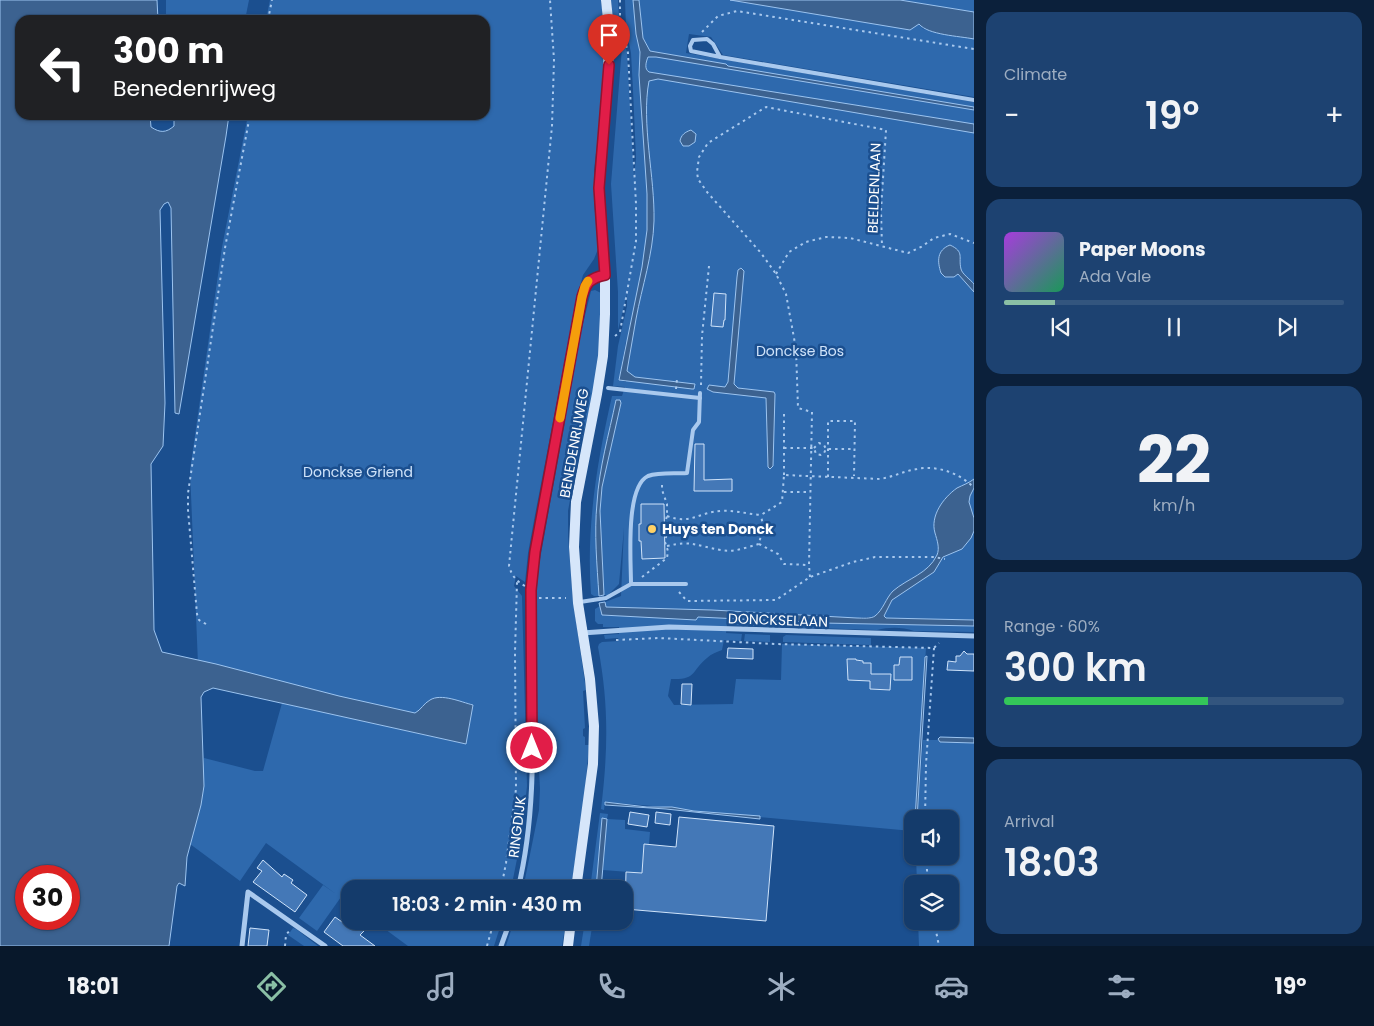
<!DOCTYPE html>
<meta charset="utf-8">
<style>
body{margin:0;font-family:Poppins,sans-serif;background:#1d4271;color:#f1f3f6;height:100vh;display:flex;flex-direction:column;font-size:19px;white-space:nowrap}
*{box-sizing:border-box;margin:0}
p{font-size:16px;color:#9dadc1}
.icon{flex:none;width:28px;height:28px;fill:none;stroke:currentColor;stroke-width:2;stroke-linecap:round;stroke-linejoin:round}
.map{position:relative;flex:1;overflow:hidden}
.sheet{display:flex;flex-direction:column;gap:12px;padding:12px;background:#0b203b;width:400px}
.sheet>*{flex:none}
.hud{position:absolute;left:15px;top:15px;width:475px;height:105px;border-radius:15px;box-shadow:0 1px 4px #0004,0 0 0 1px #33557e;background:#202124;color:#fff;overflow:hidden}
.fabs{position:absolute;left:904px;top:810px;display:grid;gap:10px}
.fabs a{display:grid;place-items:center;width:55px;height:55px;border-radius:10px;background:#143b6b;box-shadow:0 1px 4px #0004,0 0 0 1px #33557e;font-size:25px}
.speed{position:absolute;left:15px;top:865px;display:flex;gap:10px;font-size:25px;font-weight:700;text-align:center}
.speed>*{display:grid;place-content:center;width:65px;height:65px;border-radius:50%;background:#143b6b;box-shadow:0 1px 4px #0004,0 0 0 1px #33557e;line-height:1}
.speed .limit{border:8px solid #d22;background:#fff;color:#111}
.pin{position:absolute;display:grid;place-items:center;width:42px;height:42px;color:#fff;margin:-51px -21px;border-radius:50% 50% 50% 0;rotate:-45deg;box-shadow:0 0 5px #0007}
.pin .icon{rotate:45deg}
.me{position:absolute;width:55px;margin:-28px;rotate:0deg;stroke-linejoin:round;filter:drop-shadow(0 0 4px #0008)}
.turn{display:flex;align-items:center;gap:18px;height:105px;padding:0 15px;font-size:22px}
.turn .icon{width:65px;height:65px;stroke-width:2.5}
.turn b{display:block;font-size:35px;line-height:42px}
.big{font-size:38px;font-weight:600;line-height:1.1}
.sheet .tile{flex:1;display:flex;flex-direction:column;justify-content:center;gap:8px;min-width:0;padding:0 18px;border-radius:15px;background:#1d4271}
.sheet .dial{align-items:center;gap:0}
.dial b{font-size:65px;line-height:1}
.song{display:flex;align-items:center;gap:15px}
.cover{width:60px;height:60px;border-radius:8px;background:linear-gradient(135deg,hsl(280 70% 55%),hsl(150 70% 35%))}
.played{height:5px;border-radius:2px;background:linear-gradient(90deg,#8abfa5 15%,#33557e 15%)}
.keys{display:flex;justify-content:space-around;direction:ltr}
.heat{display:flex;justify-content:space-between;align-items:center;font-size:28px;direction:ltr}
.charge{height:8px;border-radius:4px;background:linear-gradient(90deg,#34c759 60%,#33557e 0)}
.trip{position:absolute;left:341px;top:880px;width:292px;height:50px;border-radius:15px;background:#143b6b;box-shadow:0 1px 4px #0004,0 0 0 1px #33557e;font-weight:600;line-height:50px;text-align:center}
.dock{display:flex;height:80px;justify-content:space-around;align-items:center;background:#08182b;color:#9dadc1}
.dock .icon{width:35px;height:35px}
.dock .selected{color:#8abfa5}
.dock b{font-size:22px;color:#f1f3f6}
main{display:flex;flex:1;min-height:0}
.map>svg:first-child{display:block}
</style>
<main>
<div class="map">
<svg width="974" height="946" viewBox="0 0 974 946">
<rect width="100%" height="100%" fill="#1b4f8f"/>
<g fill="#2e69ad" fill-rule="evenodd">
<path d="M166 0H249L245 20H166Z"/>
<path d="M270 0H601L604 24 606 68 594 170V201L598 249 594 259 583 275 577 297 535 515 528 553 525 582 516 576 514 586 522 596 527 786 522 834 511 889H350V904L341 897 317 931 299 918 323 885 336 894 266 843 240 881 190 844 201 805 204 758 255 771H263L282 703 465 744 467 733 198 664 190 470 222 247 248 115H485V20H266Z"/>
<path d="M611 0H618L619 17 617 24H613Z"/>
<path d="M625 0H633L636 34 640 52 639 75 646 65 647 55 974 110V620L886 618 884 616 857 618H729L822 623 974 626V632L914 631C902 627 889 627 877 630L727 625 726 633 742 634 741 641 724 640 722 650C717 652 711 654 707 658 691 671 697 680 671 679L668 696 674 705 733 704 736 679 781 680 782 644 926 648 915 819H912V831L694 811C664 806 635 805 605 802L604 810 601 809C608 751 609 705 598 647L599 644 602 642 619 641 618 638 605 639 604 635 619 634V627H603V624H598L595 621V609L600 606 602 615 620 616 606 607 605 602 621 596 624 528 619 584 608 595H604L600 511 602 487 621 403 616 400C609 434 599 468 597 503 594 534 597 565 599 596H594L591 594C586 527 597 462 612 396H622L625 387 613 386 618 346 627 306V294L618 330V292L611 184 623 35 627 53 634 177 636 158 633 90 631 53 626 28ZM626 341V382L619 380Z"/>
<path d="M639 0H730L910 30 919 24 923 29 974 39V97L723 55 711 37 689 34 686 53 974 102V107L727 66 725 64 650 51 643 38Z"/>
<path d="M900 0H974V12Z"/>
<path d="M595 290 601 293 602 316 597 379 579 451 568 511V536L573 600 586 690 583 691 585 728 583 729V736L585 737V745H589L585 792 571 889H523L539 810 540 789 535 693 536 597 539 565 581 332 591 291Z"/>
<path d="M745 634 770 635V642L744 641Z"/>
<path d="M786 635 871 638V645L783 642V637Z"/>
<path d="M923 740H939L940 742 974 743V946H919L918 921H950V884H917L916 856H950V819H917Z"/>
<path d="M600 813 608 814 607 819 625 820V829L650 832 649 844H644L642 873 603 870 607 819H602L596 889H590Z"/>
<path d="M374 921H502L494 946H408Z"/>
<path d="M514 921H566L562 946H506Z"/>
<path d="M585 921H593L589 946H581Z"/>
<path d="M293 928 296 929 318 946H304L288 935Z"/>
</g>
<g fill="#3c6290" stroke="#9cc4f0" fill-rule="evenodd">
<path d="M0 0H157L158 20H20V115H150L151 127C160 133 166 133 174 126V115H229L226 136 179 414 175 413 171 208 168 202 164 204 160 210 165 403 163 446 151 464 154 630 162 652 216 664 339 696 415 713C421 710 424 703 430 700 441 693 461 702 473 705L466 744 213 688 204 692 201 697 204 786 201 805 187 857 185 886 179 883 177 886 169 946H0ZM26 876H69V919H26Z"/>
<path d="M633 0H639L643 38 650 51 726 64 728 66 974 107V110C868 92 762 75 656 57H648C646 62 644 69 649 72L974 124V133L658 79 649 81C641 123 655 177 654 221 653 255 642 286 636 319 633 336 630 354 627 371L635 377 695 384 694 389H692L619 380 642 267 647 230V194L639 75 640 52 636 34Z"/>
<path d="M730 0H900L974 12V39C959 36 928 35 919 24L910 30Z"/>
<path d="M691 130 696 134 695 142 689 146H683L680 141C681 135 685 132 691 130Z"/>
<path d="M950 245C965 252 958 257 961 269 962 274 971 280 974 284V292L958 274 954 277H945L941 273C937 261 937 250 950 245Z"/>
<path d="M741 268 744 271 734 384 738 388 774 392 775 394 773 466 770 469 768 467 766 398 713 392 707 389 709 385 725 387 728 382 737 277 738 270Z"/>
<path d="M616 400H620L621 403 602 487 600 511 604 595 599 596C597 565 594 533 597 503 599 468 609 434 616 400Z"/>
<path d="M974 479V488L970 496 969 502 974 518V531L971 538 962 549 943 557 934 572 892 600 884 616 886 618 974 620V626L822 623 698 617 696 620 602 615 599 603 605 602 606 607 712 610 857 618C862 618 871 619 875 616 883 610 886 598 893 591 908 578 928 574 937 555 940 548 937 540 935 533 930 516 943 498 957 488 963 485 969 483 974 479Z"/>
<path d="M927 656 917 819H915L925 657Z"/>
<path d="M940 737 974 738V743L940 742 938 739Z"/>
<path d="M605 802 647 807H672L694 811 760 816V819L666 809 605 805Z"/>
<path d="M602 818 607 819 601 889H596Z"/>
</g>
<g fill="#4478b7" stroke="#cfe3fa">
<path d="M714 293 726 294 725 320H724L723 327 711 326Z"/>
<path d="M695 444H704V480L732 479V491H694Z"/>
<path d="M641 504H664L665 558 642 559 641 541H639V524H641Z"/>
<path d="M728 648 753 649V659L727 658Z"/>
<path d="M964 651 967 654H974V671L947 670 948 661 956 662V656H960Z"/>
<path d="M900 657H912V680H894V665H899Z"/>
<path d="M847 659H856V660L863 661V663H871V674H891L890 690 870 689V681L848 680Z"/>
<path d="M682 684H692L691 705 681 704Z"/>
<path d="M630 812 649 815 647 827 628 824Z"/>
<path d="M656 812 671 814 670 825 655 823Z"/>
<path d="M679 817 774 826 766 921 625 909 626 872 642 873 644 844 676 847Z"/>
<path d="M263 860 282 877 284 874 293 880 291 883 307 895 295 912 253 882 262 871 257 868Z"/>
<path d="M335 917 352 929 355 924 364 931 360 935 375 946H343L324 932Z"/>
<path d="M250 928 269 930 267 946H248Z"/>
</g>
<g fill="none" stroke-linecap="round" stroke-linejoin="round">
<g stroke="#a9c9ee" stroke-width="2" stroke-dasharray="2.5 4" stroke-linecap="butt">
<path d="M620 0V35"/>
<path d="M268 20 272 0"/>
<path d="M702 32 718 16 737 11 974 49"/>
<path d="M776 274 789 252 806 242 826 237 850 238 908 253 921 247 934 238 950 234 974 243"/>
<path d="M615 336 620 332 636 241V204L628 53 622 28"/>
<path d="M701 385 702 336 709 266"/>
<path d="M676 389 677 379"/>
<path d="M784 448H814L816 454 821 455 824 453 826 449"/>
<path d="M814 448 819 443 824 445 826 449H853"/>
<path d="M784 475V414"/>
<path d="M828 477V421H855L854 476"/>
<path d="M784 492H810"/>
<path d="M667 516C691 525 699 512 721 511 735 510 747 514 761 515L782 502 784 475 880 479C893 477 904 471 917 469 937 465 960 473 974 488"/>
<path d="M759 544 778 554 784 564 808 565"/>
<path d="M667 546C692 540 697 546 721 550 734 553 747 547 759 544L763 526 761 515"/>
<path d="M642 577 667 558 668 551 665 542 667 532 665 523 667 516V504L662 490V482"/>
<path d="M810 577 809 565 812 412 798 408 796 349 786 294 776 274 761 253 707 192 698 179 697 172 699 157 708 143 766 107 886 130 881 211 882 247"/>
<path d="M525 586C516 581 512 576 509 566L552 126 554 60 550 0"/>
<path d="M679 592 687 601 776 600 810 577 853 562 875 557H934L945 559"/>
<path d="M539 598H566"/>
<path d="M206 624 199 620 197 614 188 510V493L225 248 250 115"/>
<path d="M616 640 659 638 775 644 934 648 939 643"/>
<path d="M925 819 926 764 934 648"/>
<path d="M926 856 928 884"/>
<path d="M501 889 506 863 516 789 515 652 517 582"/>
<path d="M934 921 939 946"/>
<path d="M285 946 286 935 290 930"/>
<path d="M487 946 494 921"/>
</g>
<g stroke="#a9c9ee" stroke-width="4">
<path d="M720 57 713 44 707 39 693 40 690 46 691 51 720 57 974 100"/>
<path d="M608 388 700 398"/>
<path d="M631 584H686"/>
<path d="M580 602 606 598 631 584C631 561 625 487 648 476 659 472 675 474 687 473L693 430 699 422 700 393"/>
</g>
<g stroke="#a9c9ee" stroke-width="5">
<path d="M582 633 669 627 974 636"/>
<path d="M518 889C545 778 524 664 535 552L582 297C586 283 590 278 605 275"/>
<path d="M242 946 248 892 325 946"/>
<path d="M501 946 510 921"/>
</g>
<g stroke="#d6e6fa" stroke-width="10">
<path d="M576 889 593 764 594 726 590 679 578 603 574 547 576 502 597 394 603 356 605 314V275L599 188 608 76 609 29 606 0"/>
<path d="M568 946 571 921"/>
</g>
</g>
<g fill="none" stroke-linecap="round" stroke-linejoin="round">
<g stroke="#92132f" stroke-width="12">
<path id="route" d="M532 748 531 590 535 552 582 297C586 283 590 278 605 275L599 188 609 65"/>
</g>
<use href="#route" stroke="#e11d48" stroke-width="9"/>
<path stroke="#f59e0b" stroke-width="9" d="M560 418 582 297 585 286 588 281"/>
</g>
<circle fill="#ffd166" stroke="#1b4f8f" stroke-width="2" cx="652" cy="529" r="5"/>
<g text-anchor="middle" stroke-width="5" stroke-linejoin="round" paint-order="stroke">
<g font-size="14" fill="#fff" stroke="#1b4f8f">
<text transform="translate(874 188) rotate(-88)" y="5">BEELDENLAAN</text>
<text transform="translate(574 443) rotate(-80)" y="5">BENEDENRIJWEG</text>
<text transform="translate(778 620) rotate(2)" y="5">DONCKSELAAN</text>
<text transform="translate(517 827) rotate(-83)" y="5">RINGDIJK</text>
</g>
<g font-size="14" fill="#cfe3fa" stroke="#1b4f8f">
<text x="800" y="356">Donckse Bos</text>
<text x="358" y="477">Donckse Griend</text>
</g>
<g font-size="14" font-weight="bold" fill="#fff" stroke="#1b4f8f" text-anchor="start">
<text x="662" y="534">Huys ten Donck</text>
</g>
</g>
</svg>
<div class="fabs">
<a><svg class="icon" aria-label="sound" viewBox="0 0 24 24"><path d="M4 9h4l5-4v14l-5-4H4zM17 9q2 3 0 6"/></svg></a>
<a><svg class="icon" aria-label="layers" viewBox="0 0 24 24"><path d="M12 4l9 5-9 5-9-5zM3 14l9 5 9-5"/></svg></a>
</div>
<div class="speed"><div class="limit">30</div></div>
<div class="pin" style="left:609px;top:65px;background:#d93025"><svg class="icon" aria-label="arrive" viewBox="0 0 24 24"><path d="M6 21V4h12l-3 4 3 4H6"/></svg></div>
<svg class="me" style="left:532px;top:748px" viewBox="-20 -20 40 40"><circle r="17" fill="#e11d48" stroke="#fff" stroke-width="3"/><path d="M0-11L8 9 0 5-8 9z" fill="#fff"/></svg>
<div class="trip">18:03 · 2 min · 430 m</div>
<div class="hud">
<div class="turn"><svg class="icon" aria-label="left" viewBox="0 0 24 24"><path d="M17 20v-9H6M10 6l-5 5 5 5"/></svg><div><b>300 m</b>Benedenrijweg</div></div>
</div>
</div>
<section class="sheet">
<div class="tile"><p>Climate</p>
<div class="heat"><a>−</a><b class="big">19°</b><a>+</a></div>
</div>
<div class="tile">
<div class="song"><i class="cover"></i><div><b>Paper Moons</b><p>Ada Vale</p></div></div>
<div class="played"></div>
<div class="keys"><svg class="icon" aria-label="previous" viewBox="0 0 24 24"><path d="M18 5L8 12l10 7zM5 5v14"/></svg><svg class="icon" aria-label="pause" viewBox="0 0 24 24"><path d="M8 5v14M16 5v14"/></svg><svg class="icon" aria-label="next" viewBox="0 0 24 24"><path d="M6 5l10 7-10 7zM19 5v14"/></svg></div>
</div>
<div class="tile dial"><b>22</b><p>km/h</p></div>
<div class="tile"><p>Range · 60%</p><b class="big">300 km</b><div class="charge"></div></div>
<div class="tile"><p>Arrival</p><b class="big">18:03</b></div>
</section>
</main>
<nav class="dock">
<b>18:01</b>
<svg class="icon selected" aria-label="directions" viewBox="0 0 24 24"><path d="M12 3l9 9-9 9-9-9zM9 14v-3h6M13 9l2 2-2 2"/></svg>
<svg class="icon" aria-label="music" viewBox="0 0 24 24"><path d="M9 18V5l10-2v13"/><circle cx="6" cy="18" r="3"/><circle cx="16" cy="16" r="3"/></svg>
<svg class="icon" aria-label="phone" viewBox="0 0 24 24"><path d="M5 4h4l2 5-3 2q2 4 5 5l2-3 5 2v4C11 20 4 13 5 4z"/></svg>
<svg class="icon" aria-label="climate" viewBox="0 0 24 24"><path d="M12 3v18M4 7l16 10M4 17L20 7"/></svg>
<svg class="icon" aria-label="car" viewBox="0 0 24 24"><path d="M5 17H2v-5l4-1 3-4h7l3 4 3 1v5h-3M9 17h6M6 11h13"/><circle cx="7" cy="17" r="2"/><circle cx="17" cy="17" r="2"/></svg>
<svg class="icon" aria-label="filters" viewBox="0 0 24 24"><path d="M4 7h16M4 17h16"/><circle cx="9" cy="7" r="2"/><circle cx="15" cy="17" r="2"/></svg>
<b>19°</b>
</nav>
